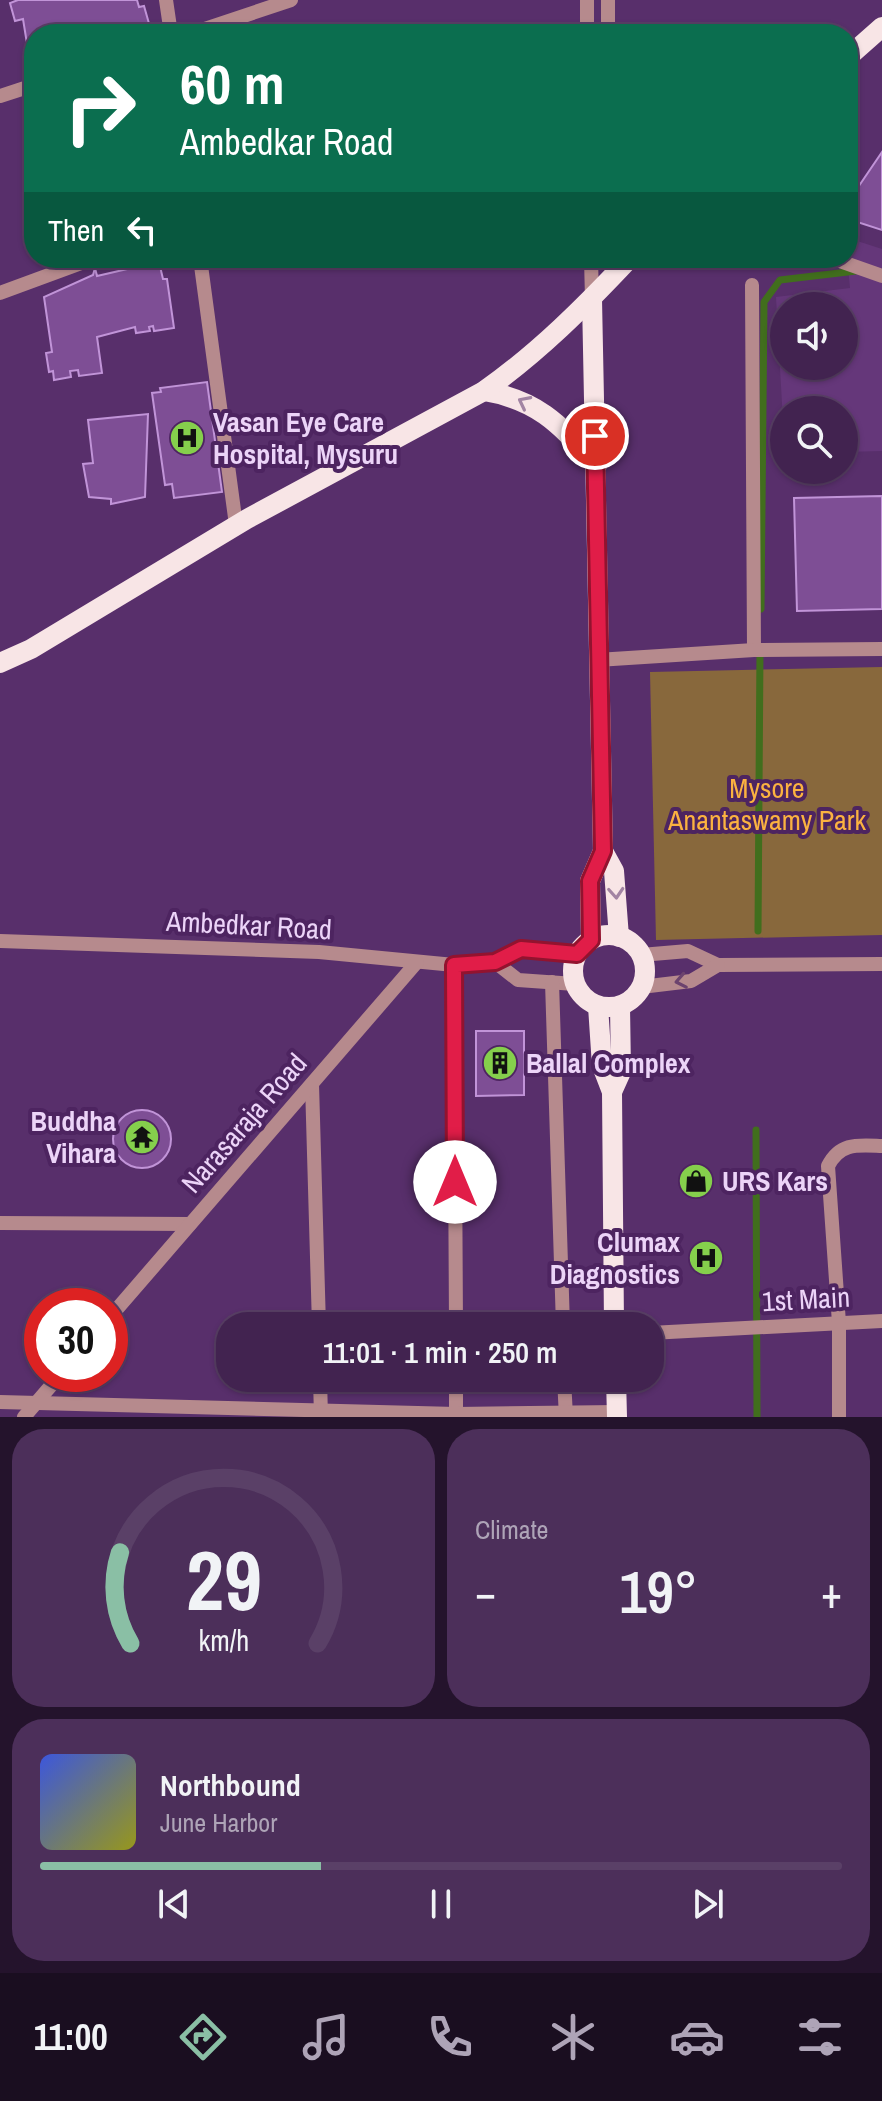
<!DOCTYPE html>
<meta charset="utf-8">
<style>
body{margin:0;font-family:"Archivo Narrow",sans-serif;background:#4c2f5a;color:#f1f3f6;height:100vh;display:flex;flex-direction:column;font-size:30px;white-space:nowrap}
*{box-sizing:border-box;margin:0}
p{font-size:26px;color:#aea4b7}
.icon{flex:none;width:44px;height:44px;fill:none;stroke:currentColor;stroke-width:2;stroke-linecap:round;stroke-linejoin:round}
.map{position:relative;height:1417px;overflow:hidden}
.details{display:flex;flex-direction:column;gap:12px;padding:12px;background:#24132c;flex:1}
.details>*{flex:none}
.top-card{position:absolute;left:24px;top:24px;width:834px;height:244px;border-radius:32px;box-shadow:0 2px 6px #0004,0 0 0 2px #5a4067;background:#0b6e4f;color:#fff;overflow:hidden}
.buttons{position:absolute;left:770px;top:292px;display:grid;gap:16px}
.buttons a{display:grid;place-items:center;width:88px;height:88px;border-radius:50%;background:#422350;box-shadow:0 2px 6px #0004,0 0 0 2px #5a4067;font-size:40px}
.speed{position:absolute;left:24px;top:1288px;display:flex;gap:16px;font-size:40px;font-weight:700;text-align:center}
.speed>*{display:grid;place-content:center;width:104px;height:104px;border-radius:50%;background:#422350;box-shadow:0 2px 6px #0004,0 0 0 2px #5a4067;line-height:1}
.speed .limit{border:12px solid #d22;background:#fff;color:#111}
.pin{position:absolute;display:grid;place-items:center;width:68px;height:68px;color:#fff;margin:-34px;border:4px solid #fff;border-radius:50%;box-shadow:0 2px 8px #0007}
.me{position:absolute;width:88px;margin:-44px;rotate:0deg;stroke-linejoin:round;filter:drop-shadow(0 0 6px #0008)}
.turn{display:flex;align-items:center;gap:28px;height:168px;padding:0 24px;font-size:36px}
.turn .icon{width:104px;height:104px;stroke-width:2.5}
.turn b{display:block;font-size:56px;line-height:68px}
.then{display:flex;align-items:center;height:76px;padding:0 24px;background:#0003;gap:16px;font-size:30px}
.big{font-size:60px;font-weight:600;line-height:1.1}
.details .tile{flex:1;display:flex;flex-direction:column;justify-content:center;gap:12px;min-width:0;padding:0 28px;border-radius:32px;background:#4c2f5a}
.details .dial{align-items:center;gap:0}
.dial svg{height:208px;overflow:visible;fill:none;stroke:#5a4067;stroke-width:7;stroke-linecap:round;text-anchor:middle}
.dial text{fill:#f1f3f6;stroke:none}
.song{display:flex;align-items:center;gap:24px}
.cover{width:96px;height:96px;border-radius:12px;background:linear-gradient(135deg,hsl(230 70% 55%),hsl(60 70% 35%))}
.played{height:8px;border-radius:4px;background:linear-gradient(90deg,#8abfa5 35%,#5a4067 35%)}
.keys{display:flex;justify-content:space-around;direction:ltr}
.heat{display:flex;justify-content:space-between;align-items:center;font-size:44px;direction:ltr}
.details .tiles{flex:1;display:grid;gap:12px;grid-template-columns:1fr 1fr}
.tile:last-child{grid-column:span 2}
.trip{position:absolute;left:216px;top:1312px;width:448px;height:80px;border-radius:32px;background:#422350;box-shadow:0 2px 6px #0004,0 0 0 2px #5a4067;font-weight:600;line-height:80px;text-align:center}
.dock{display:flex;height:128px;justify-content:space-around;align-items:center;background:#1a0e20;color:#aea4b7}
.dock .icon{width:56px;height:56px}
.dock .on{color:#8abfa5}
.dock b{font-size:36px;color:#f1f3f6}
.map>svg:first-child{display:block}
</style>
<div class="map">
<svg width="882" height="1417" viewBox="0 0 882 1417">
<rect width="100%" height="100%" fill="#582f6b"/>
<path fill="#65377a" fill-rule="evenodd" d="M848 238 882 249V451L844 452V410H784V439L776 297 850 288 848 267 810 258H848ZM784 306H844V366H784Z"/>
<path fill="#88683c" d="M882 667V935L656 940 650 672Z"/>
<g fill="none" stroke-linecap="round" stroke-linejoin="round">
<g stroke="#416e1d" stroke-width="7">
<path d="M761 609 764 302 780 280 856 271"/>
<path d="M758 931 760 649"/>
<path d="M756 1130 757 1417"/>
</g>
</g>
<g fill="#7e4e95" stroke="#c194d8" stroke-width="2">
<path d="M18 0H137L139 7 144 6 150 27 126 34H34V55L29 56 23 19 15 21 10 3Z"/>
<path d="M545 25 547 34H502Z"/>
<path d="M882 152V230L848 219V202Z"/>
<path d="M158 258 163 279H167L174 328 154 331 153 326 149 327 150 331 136 333 135 327 97 337 102 373 79 376 78 370 70 371 71 377 54 380 53 371 49 372 46 353 52 352 44 297 93 275 95 268 97 276 136 267 134 259Z"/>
<path d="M207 382 222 492 174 498 172 484 165 485 152 393 161 392 160 388Z"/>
<path d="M148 414 145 497 111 504V499L89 497 83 464 93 463 88 420Z"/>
<path d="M882 496V609L797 611 794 498Z"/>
<path d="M476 1031H524V1095L476 1096Z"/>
<circle cx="142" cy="1139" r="29"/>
</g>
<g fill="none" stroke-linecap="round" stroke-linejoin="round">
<g stroke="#b68a8d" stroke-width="14">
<path d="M166 0 171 34"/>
<path d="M587 0V34"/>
<path d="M190 34 291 0"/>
<path d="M608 34V0"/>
<path d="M0 96 34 85"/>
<path d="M200 258 236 525"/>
<path d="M591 258 592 299"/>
<path d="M831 258 882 276"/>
<path d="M752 285 754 650"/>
<path d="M0 293 95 258"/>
<path d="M597 660 754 650 882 649"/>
<path d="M0 941 319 952 454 965 495 962 521 949 577 954"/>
<path d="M641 955 688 951 718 965 882 964"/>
<path d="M495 962 518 980 575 984"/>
<path d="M454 965 456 1326"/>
<path d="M552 982 563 1326"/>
<path d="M641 987 691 981 718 965"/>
<path d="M312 1084 319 1326"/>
<path d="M0 1223 190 1224"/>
<path d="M110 1317 417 962"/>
<path d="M650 1333 882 1321"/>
<path d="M320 1378 321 1417"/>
<path d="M456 1378V1417"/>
<path d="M564 1378 566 1417"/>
<path d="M0 1402 456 1414 617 1412"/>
<path d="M24 1417 61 1374"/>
<path d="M839 1417V1323L828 1166C840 1142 858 1145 882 1146"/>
</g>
<g stroke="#f8e5e6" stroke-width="20">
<path d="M848 57 882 27"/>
<path d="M484 391C539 400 560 425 597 465"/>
<path d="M0 663 31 649 247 519 484 391C538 353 585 306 630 258"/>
<path d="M603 851 614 871 619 937"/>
<circle cx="609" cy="971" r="36"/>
<path d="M591 940 590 881 603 851 592 299"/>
<path d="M598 1006 602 1066 612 1092 614 1326"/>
<path d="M612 1092 621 1072 620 1006"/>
<path d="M616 1378 617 1417"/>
</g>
</g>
<defs><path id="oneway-chevron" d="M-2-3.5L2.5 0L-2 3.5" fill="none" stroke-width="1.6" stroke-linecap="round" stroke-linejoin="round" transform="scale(2)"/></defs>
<g stroke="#a284a3">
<use href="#oneway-chevron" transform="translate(524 402) rotate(-153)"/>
<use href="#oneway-chevron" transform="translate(616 893) rotate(86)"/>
</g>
<use stroke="#6c436e" href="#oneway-chevron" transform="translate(681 981) rotate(169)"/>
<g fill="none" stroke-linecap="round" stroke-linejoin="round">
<g stroke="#92132f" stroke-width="20">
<path id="route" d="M455 1182 454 965 495 962 521 949 577 954 591 940 590 881 603 851 595 436"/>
</g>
<use href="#route" stroke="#e11d48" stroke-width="14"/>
</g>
<defs>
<g id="hospital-disc" transform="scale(1.8)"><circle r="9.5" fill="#85cf4c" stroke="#4d2460"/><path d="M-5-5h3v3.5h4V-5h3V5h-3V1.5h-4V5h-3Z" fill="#111"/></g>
<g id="building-disc" transform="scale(1.8)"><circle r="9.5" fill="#85cf4c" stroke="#4d2460"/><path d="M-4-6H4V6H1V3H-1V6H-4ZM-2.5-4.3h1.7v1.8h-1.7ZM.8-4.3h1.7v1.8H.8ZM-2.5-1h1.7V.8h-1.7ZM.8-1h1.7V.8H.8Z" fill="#111"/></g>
<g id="temple-disc" transform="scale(1.8)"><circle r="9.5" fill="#85cf4c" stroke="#4d2460"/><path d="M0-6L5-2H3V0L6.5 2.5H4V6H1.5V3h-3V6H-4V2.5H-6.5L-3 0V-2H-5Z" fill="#111"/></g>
<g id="shop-disc" transform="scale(1.8)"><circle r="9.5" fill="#85cf4c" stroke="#4d2460"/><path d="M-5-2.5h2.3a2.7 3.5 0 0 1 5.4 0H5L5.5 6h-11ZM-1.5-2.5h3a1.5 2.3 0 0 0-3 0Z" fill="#111"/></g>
</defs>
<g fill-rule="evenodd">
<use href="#hospital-disc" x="187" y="438"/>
<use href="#building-disc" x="500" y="1063"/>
<use href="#temple-disc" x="142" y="1137"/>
<use href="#shop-disc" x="696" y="1181"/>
<use href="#hospital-disc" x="706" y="1258"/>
</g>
<g text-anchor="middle" stroke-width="8" stroke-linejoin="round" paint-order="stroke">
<g font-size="28" font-weight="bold" fill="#ecd4f8" stroke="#4d2460" text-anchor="start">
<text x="213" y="432">Vasan Eye Care<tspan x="213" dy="32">Hospital, Mysuru</tspan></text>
<text x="526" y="1073">Ballal Complex</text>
<text x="116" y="1131" text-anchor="end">Buddha<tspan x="116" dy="32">Vihara</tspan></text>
<text x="722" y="1191">URS Kars</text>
<text x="680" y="1252" text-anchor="end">Clumax<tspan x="680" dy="32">Diagnostics</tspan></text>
</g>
<g font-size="28" fill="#fbb240" stroke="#4d2460">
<text x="767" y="798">Mysore<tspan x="767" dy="32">Anantaswamy Park</tspan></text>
</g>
<g font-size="28" fill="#ecd4f8" stroke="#4d2460">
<text transform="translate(249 925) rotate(3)" y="10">Ambedkar Road</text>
<text transform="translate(244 1123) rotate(-49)" y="10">Narasaraja Road</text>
<text transform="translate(806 1299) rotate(-3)" y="10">1st Main</text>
</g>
</g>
</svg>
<div class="buttons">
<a><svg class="icon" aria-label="sound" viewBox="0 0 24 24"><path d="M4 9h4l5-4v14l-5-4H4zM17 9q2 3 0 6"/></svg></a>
<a><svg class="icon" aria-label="search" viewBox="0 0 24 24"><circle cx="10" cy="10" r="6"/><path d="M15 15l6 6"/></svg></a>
</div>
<div class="speed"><div class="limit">30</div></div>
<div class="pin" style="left:595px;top:436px;background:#d93025"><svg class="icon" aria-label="arrive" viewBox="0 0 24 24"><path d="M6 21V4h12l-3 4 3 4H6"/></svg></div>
<svg class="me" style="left:455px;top:1182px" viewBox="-20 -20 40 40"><circle r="19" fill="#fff"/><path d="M0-13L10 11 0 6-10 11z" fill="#e11d48"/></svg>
<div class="trip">11:01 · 1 min · 250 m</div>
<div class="top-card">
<div class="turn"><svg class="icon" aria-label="right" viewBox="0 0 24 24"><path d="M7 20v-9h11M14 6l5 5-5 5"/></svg><div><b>60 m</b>Ambedkar Road</div></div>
<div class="then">Then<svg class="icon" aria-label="left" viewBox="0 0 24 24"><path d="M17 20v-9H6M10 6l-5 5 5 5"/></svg></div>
</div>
</div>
<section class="details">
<div class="tiles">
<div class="tile dial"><svg viewBox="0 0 100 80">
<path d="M14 69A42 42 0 1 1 86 69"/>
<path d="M14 69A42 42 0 0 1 10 34" stroke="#8abfa5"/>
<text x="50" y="56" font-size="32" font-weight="700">29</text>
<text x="50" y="72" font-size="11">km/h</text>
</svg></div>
<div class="tile"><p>Climate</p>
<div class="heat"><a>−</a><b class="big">19°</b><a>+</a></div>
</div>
<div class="tile">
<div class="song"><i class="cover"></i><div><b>Northbound</b><p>June Harbor</p></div></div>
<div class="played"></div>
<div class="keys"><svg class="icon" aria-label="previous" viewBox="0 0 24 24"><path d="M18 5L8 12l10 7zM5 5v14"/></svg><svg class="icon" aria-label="pause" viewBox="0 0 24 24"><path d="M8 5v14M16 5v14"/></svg><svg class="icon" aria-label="next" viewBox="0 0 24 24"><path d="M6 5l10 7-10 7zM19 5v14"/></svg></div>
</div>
</div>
</section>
<nav class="dock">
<b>11:00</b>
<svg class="icon on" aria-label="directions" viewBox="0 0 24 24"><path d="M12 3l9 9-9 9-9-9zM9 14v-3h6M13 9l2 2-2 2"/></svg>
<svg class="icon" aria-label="music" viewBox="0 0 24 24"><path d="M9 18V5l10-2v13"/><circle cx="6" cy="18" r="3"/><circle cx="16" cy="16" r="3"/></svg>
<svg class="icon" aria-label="phone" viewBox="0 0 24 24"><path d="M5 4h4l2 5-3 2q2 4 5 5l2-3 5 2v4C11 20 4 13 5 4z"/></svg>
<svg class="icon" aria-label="climate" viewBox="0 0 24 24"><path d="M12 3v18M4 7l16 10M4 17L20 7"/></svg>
<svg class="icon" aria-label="car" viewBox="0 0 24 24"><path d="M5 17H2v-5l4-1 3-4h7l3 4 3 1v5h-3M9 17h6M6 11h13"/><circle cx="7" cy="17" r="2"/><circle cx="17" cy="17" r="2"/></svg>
<svg class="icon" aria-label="filters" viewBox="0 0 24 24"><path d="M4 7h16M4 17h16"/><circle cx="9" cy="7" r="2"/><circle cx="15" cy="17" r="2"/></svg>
</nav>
